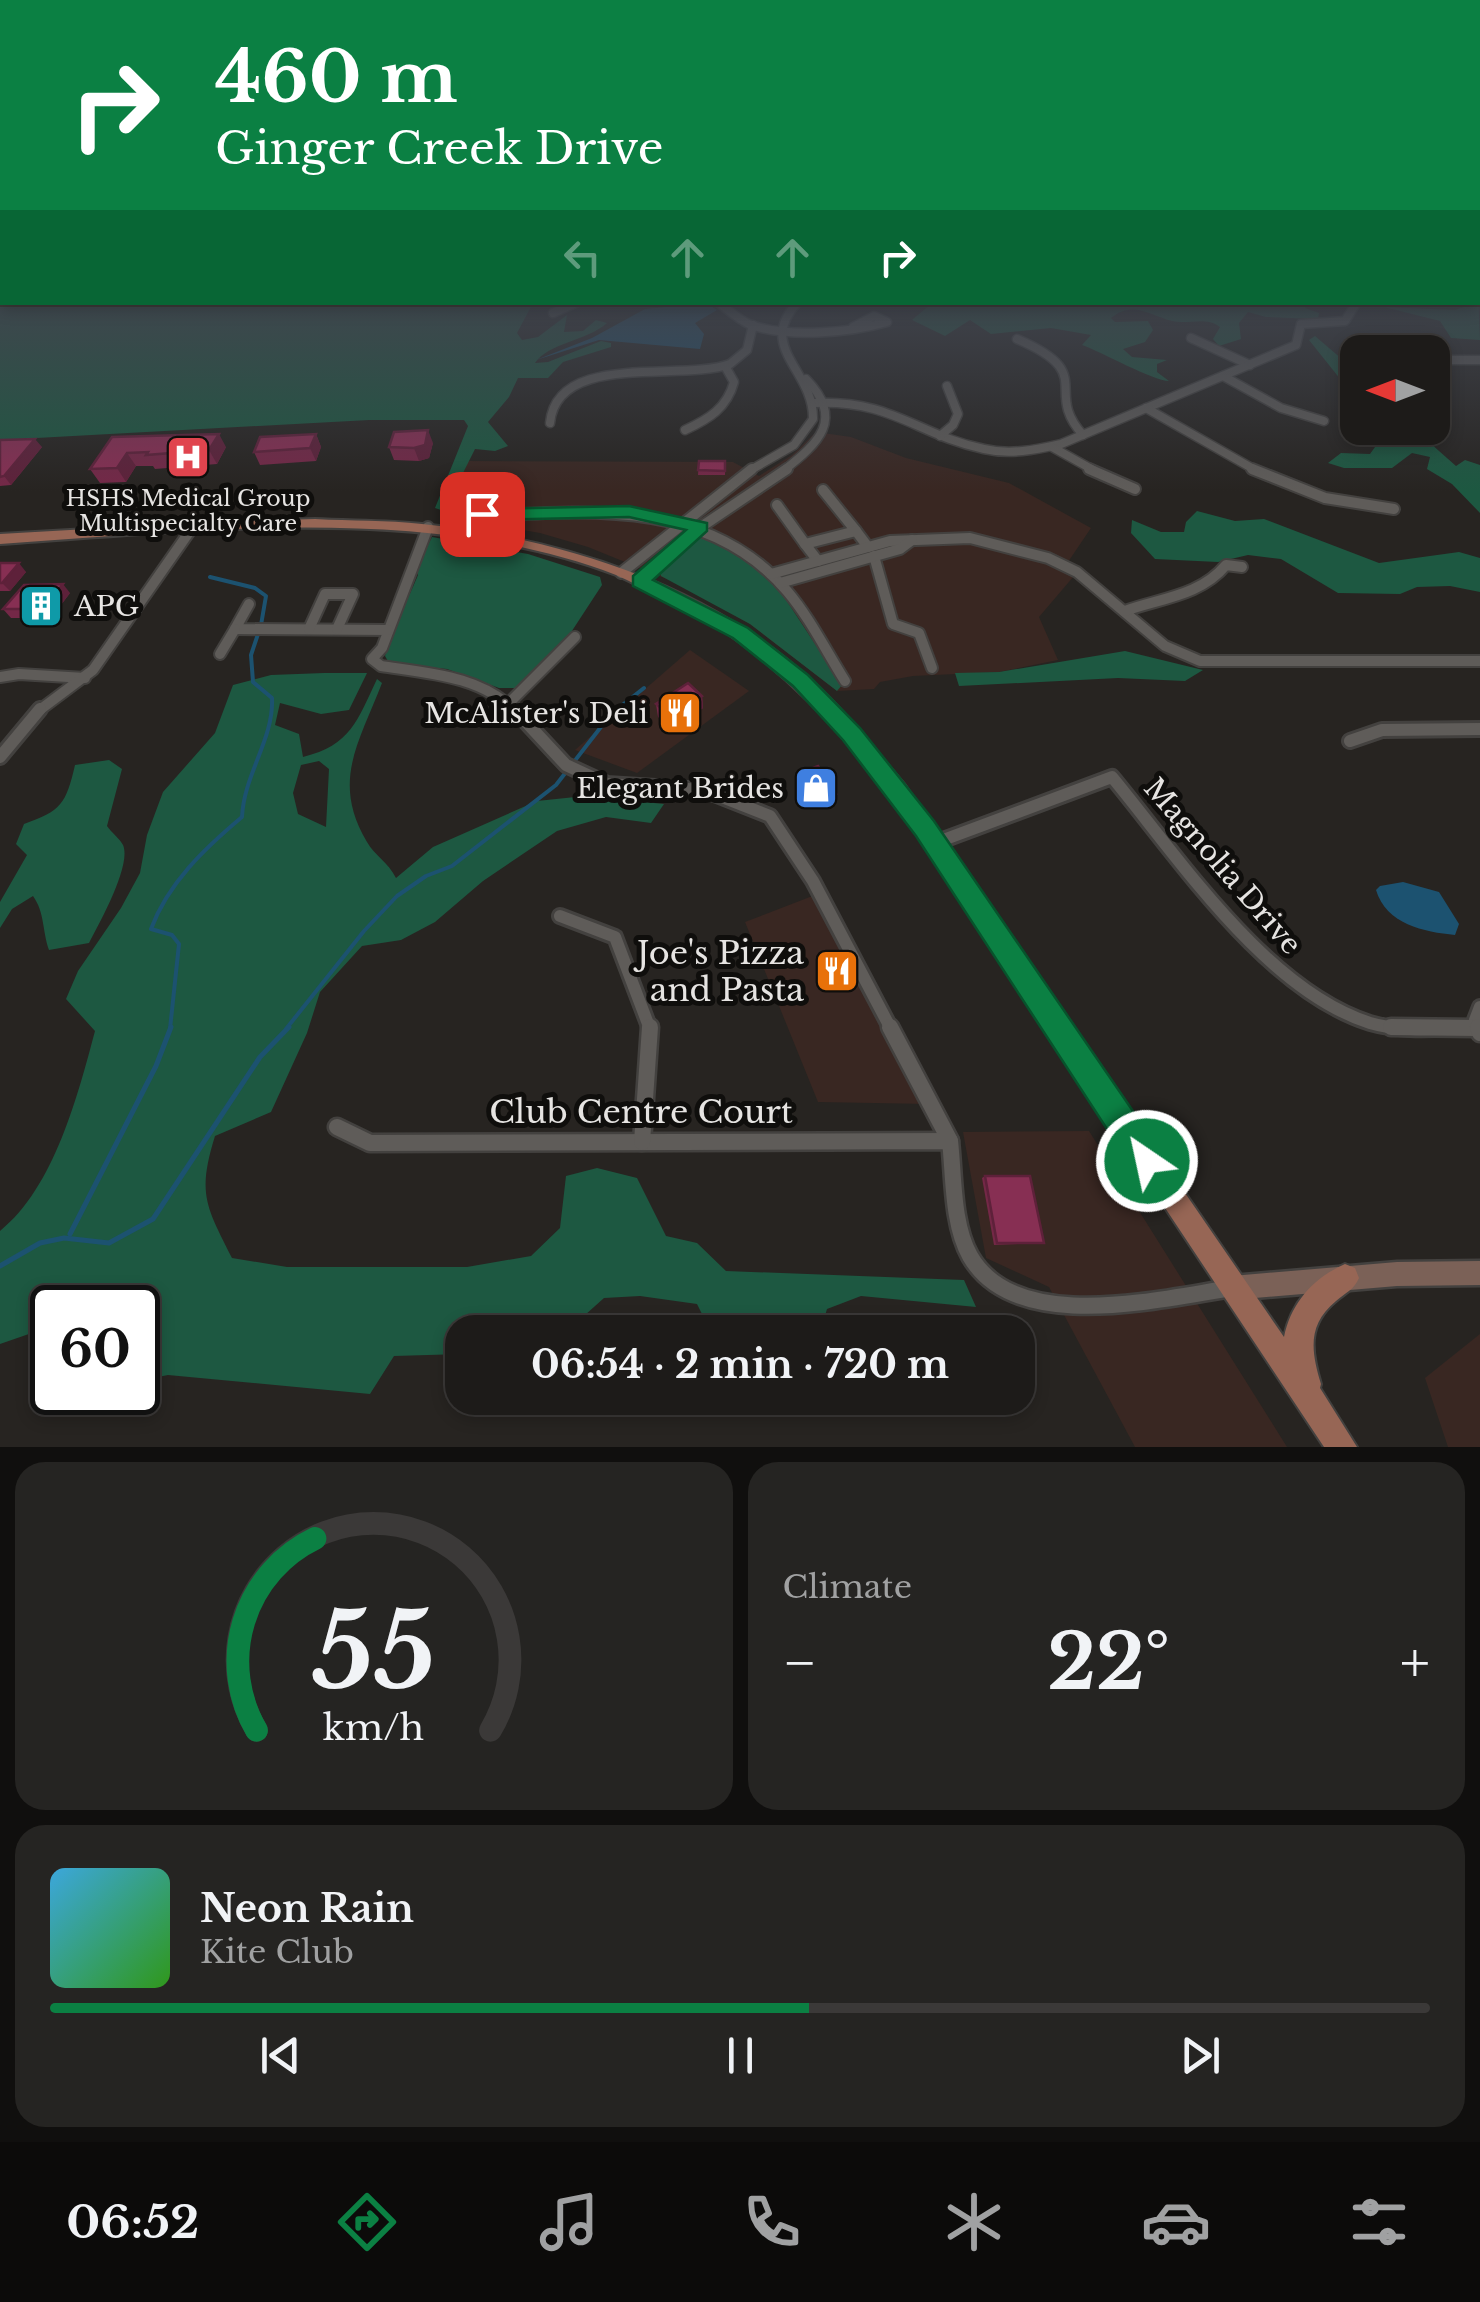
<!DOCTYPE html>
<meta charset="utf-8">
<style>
body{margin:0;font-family:"Libre Baskerville",serif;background:#252422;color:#f1f3f6;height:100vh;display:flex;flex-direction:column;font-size:38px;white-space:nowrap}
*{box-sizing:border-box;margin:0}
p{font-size:32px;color:#a0a1a2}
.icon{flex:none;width:55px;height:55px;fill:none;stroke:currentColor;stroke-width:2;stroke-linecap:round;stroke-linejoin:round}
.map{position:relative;height:1447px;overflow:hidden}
.details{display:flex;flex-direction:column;gap:15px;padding:15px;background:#100f0e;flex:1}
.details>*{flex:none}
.hud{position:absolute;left:0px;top:0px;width:1480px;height:305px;box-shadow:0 5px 15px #0003,0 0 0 2px #3b3938;background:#0b8043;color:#fff;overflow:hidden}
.needle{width:65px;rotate:270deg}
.fabs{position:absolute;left:1340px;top:335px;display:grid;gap:20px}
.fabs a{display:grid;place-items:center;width:110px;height:110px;border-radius:20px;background:#1d1b19;box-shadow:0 5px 15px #0003,0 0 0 2px #3b3938;font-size:50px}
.speed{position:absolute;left:30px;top:1285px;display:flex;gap:20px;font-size:50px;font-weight:700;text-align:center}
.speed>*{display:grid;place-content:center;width:130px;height:130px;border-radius:50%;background:#1d1b19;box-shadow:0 5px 15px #0003,0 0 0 2px #3b3938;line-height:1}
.speed .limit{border:5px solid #111;border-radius:15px;background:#fff;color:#111}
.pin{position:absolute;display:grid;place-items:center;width:85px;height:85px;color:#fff;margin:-42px;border-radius:20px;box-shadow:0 5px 15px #0006}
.me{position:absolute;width:110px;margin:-55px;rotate:326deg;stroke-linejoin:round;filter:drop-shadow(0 0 8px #0008)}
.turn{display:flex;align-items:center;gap:35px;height:210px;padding:0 50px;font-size:45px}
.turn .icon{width:130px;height:130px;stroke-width:2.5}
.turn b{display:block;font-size:70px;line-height:85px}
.lanes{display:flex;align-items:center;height:95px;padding:0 50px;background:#0003;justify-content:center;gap:50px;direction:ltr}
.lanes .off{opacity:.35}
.big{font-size:75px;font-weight:800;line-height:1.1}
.details .card{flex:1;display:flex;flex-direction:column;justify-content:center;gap:15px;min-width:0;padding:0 35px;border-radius:30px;background:#252422}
.details .dial{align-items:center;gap:0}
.dial svg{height:260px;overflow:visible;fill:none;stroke:#3b3938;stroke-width:7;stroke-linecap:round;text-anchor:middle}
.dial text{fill:#f1f3f6;stroke:none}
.song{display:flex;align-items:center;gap:30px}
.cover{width:120px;height:120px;border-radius:15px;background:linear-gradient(135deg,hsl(200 70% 55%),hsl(110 70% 35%))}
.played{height:10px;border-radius:5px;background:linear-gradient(90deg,#0b8043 55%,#3b3938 55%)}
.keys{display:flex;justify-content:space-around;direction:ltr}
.heat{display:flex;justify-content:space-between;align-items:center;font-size:55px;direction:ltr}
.details .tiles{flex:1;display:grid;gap:15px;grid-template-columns:1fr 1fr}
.card:last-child{grid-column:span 2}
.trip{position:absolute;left:445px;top:1315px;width:590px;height:100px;border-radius:30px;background:#1d1b19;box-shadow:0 5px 15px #0003,0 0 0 2px #3b3938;font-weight:800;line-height:100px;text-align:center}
.tab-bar{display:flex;height:160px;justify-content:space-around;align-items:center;background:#0c0b0a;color:#a0a1a2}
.tab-bar .icon{width:70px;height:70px}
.tab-bar .active{color:#0b8043}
.tab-bar b{font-size:45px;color:#f1f3f6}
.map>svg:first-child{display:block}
</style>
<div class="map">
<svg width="1480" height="1447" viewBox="0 0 1480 1447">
<rect width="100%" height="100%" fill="#272421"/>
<g fill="#392722">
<path d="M816 432 851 437 906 458 1009 483 1091 528 1068 562 1074 576 1039 617 1058 660 999 672 913 676 880 682 874 689 837 691 750 624 679 584 588 547 540 533 442 516 466 461 733 462 759 476 792 455Z"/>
<path d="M690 650 749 691 637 773 575 750Z"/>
<path d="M815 895 928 1104 818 1102 745 922Z"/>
<path d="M1089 1131 1287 1447H1135L1049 1287 986 1258 963 1132Z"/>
<path d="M1480 1334V1447H1448L1425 1378Z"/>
</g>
<g fill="#1d5841" fill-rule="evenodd">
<path d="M0 288 2 302 533 303 517 333 522 340 538 337 567 315 564 332 583 331 596 320 607 323C587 341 548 343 535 363L548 362 601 341 611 343V347L563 362 548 378H518L509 397 488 422 508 446 495 451 475 449 444 511 435 508 468 426 464 420H369L0 440Z"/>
<path d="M1478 288 1480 340 1451 338 1440 321 1384 307 1455 310 1478 302Z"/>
<path d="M932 303 1277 302 1280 306 1309 302 1305 308 1319 313 1318 319 1266 317 1248 312 1239 323 1241 339 1219 346 1213 339 1220 327C1205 316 1188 325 1172 321 1149 315 1133 300 1111 318L1115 322 1148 321 1153 330 1145 342 1123 349 1132 357 1167 360 1157 364V372L1169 381C1153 381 1102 352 1082 345L1091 335 1051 328 991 334 970 320 945 336 912 320Z"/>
<path d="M1315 336 1357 372V400L1309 340Z"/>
<path d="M1381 428H1413L1456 466 1465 460 1480 465V513L1452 484 1427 469 1430 457 1412 453 1392 468H1344L1328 463 1341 453 1370 454 1385 433Z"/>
<path d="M1197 511 1235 521 1264 519 1379 563 1459 552 1480 558V592L1450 586 1417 587 1400 594 1338 593 1281 559 1248 555 1218 562 1155 559 1131 533 1132 520 1161 532H1184L1186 522Z"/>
<path d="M703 533 745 555 779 589 842 685 837 691 750 624 661 576V567Z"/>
<path d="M432 537 528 554 600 577 602 585 566 640 516 688H499L447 669 389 663 385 656C393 628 407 602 418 575L416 569Z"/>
<path d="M1125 651 1203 670 1185 681 1118 678 959 686 955 673 999 672Z"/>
<path d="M324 673H367L349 710 321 714 280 703 275 725 299 734 303 757C351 745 357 721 377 679L382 683C359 743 331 781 367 842 375 856 388 862 396 878L433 847 537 801 585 796 664 804 651 823 606 817 557 831 483 881 435 922 401 940 362 946 320 992 307 1033 271 1112 215 1136C197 1194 206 1206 232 1258L287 1267H467L531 1256 560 1228 566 1176 597 1168 637 1178 666 1236 697 1243 726 1271 964 1280 976 1307 861 1296 827 1309 820 1332 772 1317 764 1332H711L697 1304 640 1296 604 1298 566 1332H462V1354L394 1356 370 1394 168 1375 138 1381V1308H52V1326L0 1344V1231C54 1188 78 1095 95 1031L66 999 78 971 121 908 140 873 147 835 163 792 215 733 233 685 271 675ZM319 761 329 769 326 827 298 814 293 793 301 765Z"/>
<path d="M109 760 122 769 107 826C111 832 120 839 123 845 132 865 99 924 89 943L49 950C42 930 45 913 33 896L12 909 0 928V902L27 855 16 844 24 824C61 811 66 804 75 765Z"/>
</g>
<g fill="#1c5270">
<path d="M706 303 717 310 695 323 704 334 700 349 599 340 536 360 592 338 645 309Z"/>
<path d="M1403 882 1439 892 1459 924 1455 935C1424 932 1386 924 1376 890L1380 886Z"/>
</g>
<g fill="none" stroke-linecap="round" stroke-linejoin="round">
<g stroke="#1c5270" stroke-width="4">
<path d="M210 577 255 588 266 596 261 625"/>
<path d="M170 1029 179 944 172 935 151 929C168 883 205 848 242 817 244 774 274 739 272 698L253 682 251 655 258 634"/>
<path d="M286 1029 364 931 397 896 426 876 452 866 556 785 611 714 644 688"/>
</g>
<g stroke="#1c5270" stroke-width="5">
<path d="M70 1234 156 1066 171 1027"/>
<path d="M0 1266 40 1243 64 1238 109 1243 153 1219 260 1057 289 1027"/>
</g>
<g stroke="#43413f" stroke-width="11">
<g id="street-far3">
<path d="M718 302C728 310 739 320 751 325 789 338 849 333 887 322L874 316 853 327"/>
<path d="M553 313 578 302"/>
<path d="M1191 338 1250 365"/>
<path d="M1017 339C1099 374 1042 390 1083 435"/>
<path d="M1432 360H1480"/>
<path d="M1223 376 1281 408 1324 421"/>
<path d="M813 403C892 399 917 435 984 449 1010 455 1035 450 1061 444L1296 345 1301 324 1345 321 1357 302"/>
<path d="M1146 408 1257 471"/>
<path d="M550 423C557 351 681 382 730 364L747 350 753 325"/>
<path d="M685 430C709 419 727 408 734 382L725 366"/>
<path d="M940 436 953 425 958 414 947 386"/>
<path d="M1052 447 1095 471"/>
<path d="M749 471 794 445 813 419C814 370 755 347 798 302"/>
<path d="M783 471C819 443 845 419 806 379"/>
</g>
</g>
<g stroke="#43413f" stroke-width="14">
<g id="street-far2">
<path d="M1089 469 1135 489"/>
<path d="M1252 469 1325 498 1394 509"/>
<path d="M823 490 856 531"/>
<path d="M777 505 805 544"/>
<path d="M484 508 483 514 487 516C593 510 711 501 787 591 810 618 826 651 845 681"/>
<path d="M428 527 382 648 372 659 381 666C428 673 482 676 516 712"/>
<path d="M874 556 893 624 919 633 932 668"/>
<path d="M818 561 805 544 856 531 868 547"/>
<path d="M621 573 752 469"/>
<path d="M771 574 890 541 970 538 1048 558 1077 572 1165 646 1200 661H1480"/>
<path d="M640 581 692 533 787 469"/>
<path d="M780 583 900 549 912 540"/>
<path d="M249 604 235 629 388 630"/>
<path d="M1125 611C1161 598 1200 596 1226 565L1242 567"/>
<path d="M309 629 325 594H353L337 629"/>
<path d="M220 654 235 629"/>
<path d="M0 677 19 674 85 678"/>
<path d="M509 703 575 637"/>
<path d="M37 712 93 670 192 528"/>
</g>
</g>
<g stroke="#43413f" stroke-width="18">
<g id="street-far1">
<path d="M514 709 566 765 607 784 704 790 770 816 813 881 891 1029"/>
<path d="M1350 741 1382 730 1480 729"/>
<path d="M0 757 40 709"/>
<path d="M935 843 1112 777C1179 858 1266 990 1370 1023 1404 1033 1442 1028 1477 1028"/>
<path d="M560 916 615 937 650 1029"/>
<path d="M1479 1029 1475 1020 1480 1007"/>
</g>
</g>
<g stroke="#43413f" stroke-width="21">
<g id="street">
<path d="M890 1027 950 1141"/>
<path d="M1391 1027 1477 1028"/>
<path d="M1478 1027 1480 1033"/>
<path d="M337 1127 370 1143 950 1141C954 1176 952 1224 970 1256 1015 1335 1159 1299 1232 1288"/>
<path d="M642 1142 650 1027"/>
</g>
</g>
<g stroke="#43413f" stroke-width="5">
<path id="secondary" d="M1480 1261V1285L1397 1286 1232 1300 1224 1296 1220 1288 1224 1280 1232 1276 1397 1262Z"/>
</g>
<g stroke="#43413f" stroke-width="4">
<path id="primary" d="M315 519C351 521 387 520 422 524 564 539 705 584 812 681 846 712 874 749 904 784L1284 1337C1291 1303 1313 1278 1345 1264L1355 1268 1359 1278C1354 1290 1345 1293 1336 1301 1307 1325 1311 1351 1321 1384L1320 1388 1357 1447H1324L890 794C834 725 787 672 711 622 697 613 679 606 664 599 648 591 632 582 616 575 429 503 196 531 0 544V534L210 522Z"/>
</g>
<use href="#street-far3" stroke="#5f5c59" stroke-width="8"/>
<use href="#street-far2" stroke="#5f5c59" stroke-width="10"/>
<use href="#street-far1" stroke="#5f5c59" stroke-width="12"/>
<use href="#street" stroke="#5f5c59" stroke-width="16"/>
<use href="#secondary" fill="#7b6157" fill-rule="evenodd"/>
<use href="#primary" fill="#976655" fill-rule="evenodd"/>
</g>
<g fill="#742847">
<path d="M316 434 321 447 316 461 260 465 254 452Z"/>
<path d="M112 437 226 447 217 464 155 469 153 466H136L126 482 100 483 90 469Z"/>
<path d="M0 440 42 447 11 485 0 486Z"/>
<path d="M433 443 429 458 419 461 394 460 389 447Z"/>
<path d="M699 461H725V475H698Z"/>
<path d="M0 563 26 572 10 591H0Z"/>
<path d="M70 593 51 618H11L3 609Z"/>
<path d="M702 696 703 708 672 730 658 717 656 704Z"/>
<path d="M797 774 836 798 814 806 797 778Z"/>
<path d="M985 1176 1044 1243 994 1245 982 1178Z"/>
</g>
<g fill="#5e213a">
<path d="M428 430 433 443 429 458 419 461 414 448Z"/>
<path d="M219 434 226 447 217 464 209 450Z"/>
<path d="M316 434 321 447 316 461 310 448Z"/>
<path d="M35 439 42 447 11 485 4 476Z"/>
<path d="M127 453 136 466 126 482 117 468Z"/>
<path d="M19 563 26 572 10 591 2 583Z"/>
<path d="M63 584 70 593 51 618 43 609Z"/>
<path d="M702 696 703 708 672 730 671 717Z"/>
<path d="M836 794V798L814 806 815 802Z"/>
</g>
<g fill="#872f53" stroke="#5e213a" stroke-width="2.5">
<path d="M428 430 425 445 414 448 389 447 394 432Z"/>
<path d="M219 434 209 450 146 455 148 452 127 453 117 468 90 469 112 437Z"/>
<path d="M316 434 310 448 254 452 260 437Z"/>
<path d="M35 439 4 476 0 477V440Z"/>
<path d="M699 461H725V471L698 470Z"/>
<path d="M0 563H19L2 583H0Z"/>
<path d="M63 584 43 609H3L24 585Z"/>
<path d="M688 683 702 696 671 717 656 704Z"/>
<path d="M818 766 836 794 815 802 797 774Z"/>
<path d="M985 1176H1030L1044 1243H997Z"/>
</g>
<linearGradient id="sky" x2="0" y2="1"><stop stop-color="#151412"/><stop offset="0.59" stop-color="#41454e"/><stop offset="1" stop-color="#41454e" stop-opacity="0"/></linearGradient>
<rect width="1480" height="491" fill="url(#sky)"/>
<path fill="#0b8043" stroke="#07532c" stroke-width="2.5" d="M629 506 707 523V531L653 580 748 628 808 675 860 728 934 821 1159 1149 1163 1161 1159 1172 1147 1177 1135 1172 916 836 843 740 793 686 733 638 633 586V576L686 530 629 517 482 520 473 514 482 509Z"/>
<defs>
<g id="hospital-square" transform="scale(2.25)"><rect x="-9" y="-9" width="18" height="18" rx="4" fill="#e0444e" stroke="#0f0e0c"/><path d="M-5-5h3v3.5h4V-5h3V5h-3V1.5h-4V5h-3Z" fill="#fff"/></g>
<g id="building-square" transform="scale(2.25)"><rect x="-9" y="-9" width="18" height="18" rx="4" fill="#0f9aa8" stroke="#0f0e0c"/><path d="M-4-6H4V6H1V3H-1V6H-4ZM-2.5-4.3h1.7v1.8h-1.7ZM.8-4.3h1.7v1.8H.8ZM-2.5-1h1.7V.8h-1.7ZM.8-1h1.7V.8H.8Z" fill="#fff"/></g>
<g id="restaurant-square" transform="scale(2.25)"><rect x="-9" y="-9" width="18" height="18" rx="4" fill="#e8710a" stroke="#0f0e0c"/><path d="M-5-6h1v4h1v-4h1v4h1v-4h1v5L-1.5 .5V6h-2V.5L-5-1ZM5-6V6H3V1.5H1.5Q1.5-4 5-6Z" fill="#fff"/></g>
<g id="shop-square" transform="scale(2.25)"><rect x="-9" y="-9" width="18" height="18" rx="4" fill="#3f7fe0" stroke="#0f0e0c"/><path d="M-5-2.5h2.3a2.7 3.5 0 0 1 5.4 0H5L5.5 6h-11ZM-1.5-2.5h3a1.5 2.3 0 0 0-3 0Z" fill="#fff"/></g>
</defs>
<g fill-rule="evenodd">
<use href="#hospital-square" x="188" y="457"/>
<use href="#building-square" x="41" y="606"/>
<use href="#restaurant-square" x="680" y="713"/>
<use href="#shop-square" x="816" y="788"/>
<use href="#restaurant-square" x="837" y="971"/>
</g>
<g text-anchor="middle" stroke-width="10" stroke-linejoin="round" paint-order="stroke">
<g font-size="22" fill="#e6e4e2" stroke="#0f0e0c">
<text x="188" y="506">HSHS Medical Group<tspan x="188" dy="25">Multispecialty Care</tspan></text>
</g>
<g font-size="28" fill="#e6e4e2" stroke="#0f0e0c" text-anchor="end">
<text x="74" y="616" text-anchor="start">APG</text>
<text x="648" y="723">McAlister's Deli</text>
<text x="784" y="798">Elegant Brides</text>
</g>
<g font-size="28" fill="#e6e4e2" stroke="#0f0e0c">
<text transform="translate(1223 866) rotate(49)" y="10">Magnolia Drive</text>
</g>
<g font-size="32" fill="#e6e4e2" stroke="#0f0e0c" text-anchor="end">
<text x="804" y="964">Joe's Pizza<tspan x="804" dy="37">and Pasta</tspan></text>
</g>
<g font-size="32" fill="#e6e4e2" stroke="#0f0e0c">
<text x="641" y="1123">Club Centre Court</text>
</g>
</g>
</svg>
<div class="fabs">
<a><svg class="needle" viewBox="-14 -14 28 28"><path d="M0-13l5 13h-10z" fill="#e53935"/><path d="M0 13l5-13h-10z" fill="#a0a1a2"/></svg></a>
</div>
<div class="speed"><div class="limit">60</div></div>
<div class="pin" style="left:482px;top:514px;background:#d93025"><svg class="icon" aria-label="arrive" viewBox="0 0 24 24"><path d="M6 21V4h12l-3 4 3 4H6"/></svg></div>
<svg class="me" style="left:1147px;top:1161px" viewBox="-20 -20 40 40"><circle r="17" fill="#0b8043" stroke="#fff" stroke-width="3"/><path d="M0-11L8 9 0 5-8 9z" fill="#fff"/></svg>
<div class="trip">06:54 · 2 min · 720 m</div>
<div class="hud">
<div class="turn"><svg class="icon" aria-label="right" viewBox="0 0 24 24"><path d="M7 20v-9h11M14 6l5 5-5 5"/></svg><div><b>460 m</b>Ginger Creek Drive</div></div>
<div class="lanes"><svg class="icon off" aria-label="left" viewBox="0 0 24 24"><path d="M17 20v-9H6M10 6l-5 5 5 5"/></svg><svg class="icon off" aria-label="ahead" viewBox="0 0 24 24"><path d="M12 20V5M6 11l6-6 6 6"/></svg><svg class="icon off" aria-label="ahead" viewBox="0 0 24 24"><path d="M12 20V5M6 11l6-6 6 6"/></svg><svg class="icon" aria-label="right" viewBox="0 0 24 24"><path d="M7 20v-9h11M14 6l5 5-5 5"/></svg></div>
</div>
</div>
<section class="details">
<div class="tiles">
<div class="card dial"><svg viewBox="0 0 100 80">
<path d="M14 69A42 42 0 1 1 86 69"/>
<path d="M14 69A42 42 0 0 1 32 10" stroke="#0b8043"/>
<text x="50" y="56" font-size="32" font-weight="700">55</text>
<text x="50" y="72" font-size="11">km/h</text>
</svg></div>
<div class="card"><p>Climate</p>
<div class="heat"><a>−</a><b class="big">22°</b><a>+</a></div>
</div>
<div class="card">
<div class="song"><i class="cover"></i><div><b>Neon Rain</b><p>Kite Club</p></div></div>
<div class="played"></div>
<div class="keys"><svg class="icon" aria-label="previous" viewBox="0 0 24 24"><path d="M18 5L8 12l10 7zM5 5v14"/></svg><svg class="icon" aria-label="pause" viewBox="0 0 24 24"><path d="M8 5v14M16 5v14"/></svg><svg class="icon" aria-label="next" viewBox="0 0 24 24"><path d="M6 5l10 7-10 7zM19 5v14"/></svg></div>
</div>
</div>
</section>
<nav class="tab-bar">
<b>06:52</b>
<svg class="icon active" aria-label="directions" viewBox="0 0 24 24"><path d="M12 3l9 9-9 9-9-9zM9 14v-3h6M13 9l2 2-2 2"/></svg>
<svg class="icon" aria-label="music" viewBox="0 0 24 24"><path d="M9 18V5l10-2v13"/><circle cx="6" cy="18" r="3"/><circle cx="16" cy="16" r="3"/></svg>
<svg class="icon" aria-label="phone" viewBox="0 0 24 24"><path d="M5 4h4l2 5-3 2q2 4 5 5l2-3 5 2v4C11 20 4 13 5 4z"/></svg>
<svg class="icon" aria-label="climate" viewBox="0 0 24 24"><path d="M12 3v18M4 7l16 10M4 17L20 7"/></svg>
<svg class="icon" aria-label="car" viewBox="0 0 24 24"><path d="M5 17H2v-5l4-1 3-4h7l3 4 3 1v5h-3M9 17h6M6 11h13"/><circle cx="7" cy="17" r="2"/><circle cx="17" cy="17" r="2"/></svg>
<svg class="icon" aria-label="filters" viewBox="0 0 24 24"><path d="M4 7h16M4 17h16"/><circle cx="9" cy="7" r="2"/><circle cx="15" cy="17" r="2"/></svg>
</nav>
